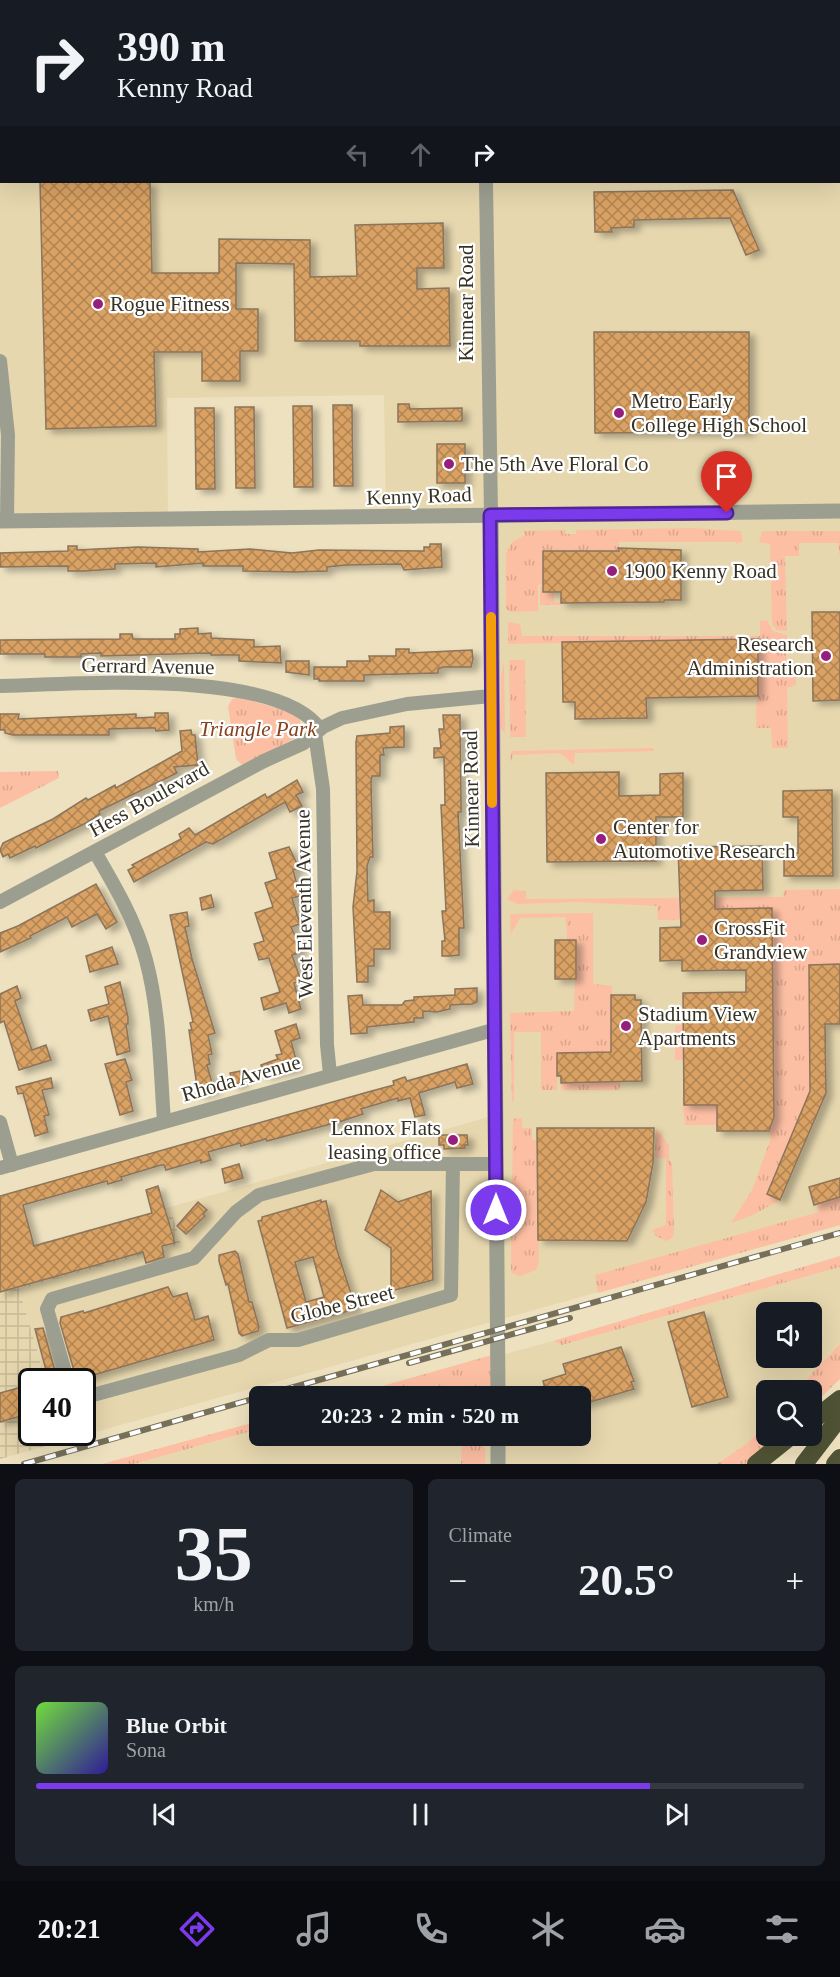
<!DOCTYPE html>
<meta charset="utf-8">
<style>
body{margin:0;font-family:"Times New Roman",serif;background:#20242c;color:#f1f3f6;height:100vh;display:flex;flex-direction:column;font-size:22px;white-space:nowrap}
*{box-sizing:border-box;margin:0}
p{font-size:20px;color:#9ea1a6}
.icon{flex:none;width:33px;height:33px;fill:none;stroke:currentColor;stroke-width:2;stroke-linecap:round;stroke-linejoin:round}
.map{position:relative;height:1464px;overflow:hidden}
.panel{display:flex;flex-direction:column;gap:15px;padding:15px;background:#0d0f14;flex:1}
.panel>*{flex:none}
.guide{position:absolute;left:0px;top:0px;width:840px;height:183px;box-shadow:0 6px 24px #0002;background:#171b24;color:#f1f3f6;overflow:hidden}
.tools{position:absolute;left:756px;top:1302px;display:grid;gap:12px}
.tools a{display:grid;place-items:center;width:66px;height:66px;border-radius:9px;background:#171b24;box-shadow:0 6px 24px #0002;font-size:30px}
.speed{position:absolute;left:18px;top:1368px;display:flex;gap:12px;font-size:30px;font-weight:700;text-align:center}
.speed>*{display:grid;place-content:center;width:78px;height:78px;border-radius:50%;background:#171b24;box-shadow:0 6px 24px #0002;line-height:1}
.speed .limit{border:3px solid #111;border-radius:9px;background:#fff;color:#111}
.pin{position:absolute;display:grid;place-items:center;width:51px;height:51px;color:#fff;margin:-62px -26px;border-radius:50% 50% 50% 0;rotate:-45deg;box-shadow:0 0 6px #0007}
.pin .icon{rotate:45deg}
.me{position:absolute;width:66px;margin:-33px;rotate:0deg;stroke-linejoin:round;filter:drop-shadow(0 0 4px #0008)}
.turn{display:flex;align-items:center;gap:21px;height:126px;padding:0 18px;font-size:27px}
.turn .icon{width:78px;height:78px;stroke-width:2.5}
.turn b{display:block;font-size:42px;line-height:51px}
.lanes{display:flex;align-items:center;height:57px;padding:0 18px;background:#0003;justify-content:center;gap:30px;direction:ltr}
.lanes .off{opacity:.35}
.big{font-size:45px;font-weight:800;line-height:1.1}
.panel .widget{flex:1;display:flex;flex-direction:column;justify-content:center;gap:9px;min-width:0;padding:0 21px;border-radius:9px;background:#20242c}
.panel .dial{align-items:center;gap:0}
.dial b{font-size:78px;line-height:1}
.song{display:flex;align-items:center;gap:18px}
.cover{width:72px;height:72px;border-radius:9px;background:linear-gradient(135deg,hsl(100 70% 55%),hsl(250 70% 35%))}
.played{height:6px;border-radius:3px;background:linear-gradient(90deg,#7c3aed 80%,#363941 80%)}
.keys{display:flex;justify-content:space-around;direction:ltr}
.heat{display:flex;justify-content:space-between;align-items:center;font-size:33px;direction:ltr}
.panel .tiles{flex:1;display:grid;gap:15px;grid-template-columns:1fr 1fr}
.widget:last-child{grid-column:span 2}
.trip{position:absolute;left:249px;top:1386px;width:342px;height:60px;border-radius:9px;background:#171b24;box-shadow:0 6px 24px #0002;font-weight:800;line-height:60px;text-align:center}
.menu{display:flex;height:96px;justify-content:space-around;align-items:center;background:#090b0e;color:#9ea1a6}
.menu .icon{width:42px;height:42px}
.menu .selected{color:#7c3aed}
.menu b{font-size:27px;color:#f1f3f6}
.map>svg:first-child{display:block}
</style>
<div class="map">
<svg width="840" height="1464" viewBox="0 0 840 1464">
<defs>
<pattern id="industrial-grid" width="8" height="8" patternUnits="userSpaceOnUse" patternTransform="scale(1.5)"><rect width="8" height="8" fill="#e6d7ae"/><path d="M0 4h8M4 0v8" fill="none" stroke="#c6b996"/></pattern>
<pattern id="grass-tufts" width="24" height="20" patternUnits="userSpaceOnUse" patternTransform="scale(1.5)"><rect width="24" height="20" fill="#fdbfa3"/><path d="M3 7l-1-3M5 7V3M7 7l1-3M15 17l-1-3M17 17v-4M19 17l1-3" fill="none" stroke="#d9a58c"/></pattern>
<pattern id="forest-firs" width="22" height="20" patternUnits="userSpaceOnUse" patternTransform="scale(1.5)"><rect width="22" height="20" fill="#fdbfa3"/><path d="M5 1l3.5 6h-7zM16 11l3.5 6h-7z" fill="#d9a58c"/></pattern>
<pattern id="building-cross-hatch" width="8" height="8" patternUnits="userSpaceOnUse" patternTransform="scale(1.5)"><rect width="8" height="8" fill="#d9a163"/><path d="M0 0l8 8M0 8l8-8" fill="none" stroke="#b18451"/></pattern>
<filter id="shadow"><feDropShadow dx="6" dy="4" stdDeviation="3" flood-color="#0004"/></filter>
</defs>
<rect width="100%" height="100%" fill="#ede1bf"/>
<g fill="#e6d7ae" fill-rule="evenodd">
<path d="M0 0H840V1225L63 1441 60 1433 82 1432V1382L46 1381 19 1289 181 1244 170 1207 496 1115 492 514 386 515 384 395 167 398 168 518 0 520ZM2 2H838V182H2Z"/>
<path d="M840 1267V1344L810 1375 802 1390H766V1426L746 1444 717 1464H134L259 1429 260 1436H580V1396H366L498 1356 553 1341 562 1345ZM766 1312H812V1358H766Z"/>
</g>
<path fill="url(#industrial-grid)" d="M170 1207 181 1244 19 1289 46 1381 32 1382V1432L60 1433 63 1441 0 1459V1254Z"/>
<g fill="url(#grass-tufts)">
<path d="M690 528 740 531 743 541 737 544 736 542H619V551H543V584L538 585V611L511 612 506 609V554L512 542 525 535 524 531 565 530V534H576V530Z"/>
<path d="M765 531H840V558L838 543H799V556H785L787 631 777 630 772 624 770 544 759 542 762 532Z"/>
<path d="M540 586 543 587 544 592H554V602H561L562 605H540Z"/>
<path d="M767 620 773 631 787 635 786 670 796 672V685L787 688 788 748H772L771 728H756L757 639 508 644V622L520 624 522 636H760V621Z"/>
<path d="M509 660H525L526 737H510Z"/>
<path d="M504 661 505 733 500 728 501 677Z"/>
<path d="M238 697 291 712 300 718 301 732 297 737 248 765H242L236 759 228 706 232 699Z"/>
<path d="M654 748V751L575 753 574 765 560 753 513 755 510 763 511 751Z"/>
<path d="M58 771 59 778 0 808V772Z"/>
<path d="M840 889V964L809 965 810 1091 767 1193 780 1200 753 1215 731 1223 752 1190 771 1138 769 1131 774 1117 771 908 715 909V906L681 920H658L657 906 576 902 518 904 507 899 514 890 525 891 526 899 783 897 784 890Z"/>
<path d="M593 913V984L612 986 611 1052 557 1053V1090H541V1032H514V1100L512 1102 510 1013 574 1011 576 940H567L566 917 520 918 511 934 510 914Z"/>
<path d="M684 1024V1060H675V1026Z"/>
<path d="M621 1082 619 1090H562L561 1083Z"/>
<path d="M682 1097 717 1105V1125H685Z"/>
<path d="M522 1118V1128H532V1140H537L539 1262 536 1270 520 1276 512 1273 511 1268 513 1119Z"/>
<path d="M656 1128 669 1145V1160L672 1163 674 1232 672 1238 666 1241 656 1236 652 1230 666 1225V1159L655 1157Z"/>
<path d="M840 1197V1225L598 1293 595 1275 819 1212 817 1204Z"/>
<path d="M840 1256V1267L562 1345 553 1341Z"/>
<path d="M840 1344V1379L812 1406V1390H802L810 1375Z"/>
<path d="M492 1355 491 1396H347Z"/>
<path d="M259 1421V1429L134 1464H102Z"/>
<path d="M766 1426V1436H779L746 1464H737L750 1449 746 1444Z"/>
<path d="M454 1436C477 1438 488 1437 485 1464H461L462 1440 454 1439Z"/>
</g>
<path fill="url(#forest-firs)" d="M746 1444 750 1449 737 1464H717Z"/>
<g fill="url(#building-cross-hatch)" stroke="#8b745b" stroke-width="1.5" fill-rule="evenodd" filter="url(#shadow)">
<path d="M40 182H150L152 273H219V239L310 240V277L357 276 355 225 443 223 444 268H417V289L449 288 450 346H360V341H295L294 264 236 263V309H258V351H240V381H202V352H154L156 426 46 429Z"/>
<path d="M733 190 759 250 746 255 730 218 634 220V227L611 228 612 232H595L594 192Z"/>
<path d="M594 332H749V432L595 433Z"/>
<path d="M398 404H409L410 409 462 408V421L398 422Z"/>
<path d="M333 405H352L353 486H334Z"/>
<path d="M293 406H312L313 487H294Z"/>
<path d="M235 407H254L255 488H236Z"/>
<path d="M195 408H214L215 489H196Z"/>
<rect x="437" y="444" width="28" height="39"/>
<path d="M430 544H441L442 567 404 570 401 564 346 565 327 567V571L296 572 243 571V566H203V563L156 567V563L115 564V569L85 571H68V566L0 567V553L68 551V546H77V550L138 547 198 549V552L250 549 292 553 319 550 424 551V547H430Z"/>
<path d="M618 548 681 550V600H664V602L561 603V592H543V551H619Z"/>
<path d="M812 612H840V700L813 701Z"/>
<path d="M198 628V634L211 633V638L254 640V647L280 646 281 663 239 661V655H211V653L101 656V653L81 654V657H45V654H0V640L120 639V634H132L133 639H175V634H180V629Z"/>
<path d="M758 639V696L646 698 647 718 575 719V702H563L562 642Z"/>
<path d="M396 649H409V653L472 650 473 659 471 667H443L438 669V673L364 675V681H319V679H314V667H347V661H370L369 656H396Z"/>
<path d="M286 661H309V675L286 672Z"/>
<path d="M155 713H168L169 730 156 731 155 728H149L109 729V735H13L5 733V730H0V714H19L18 719 136 714V718L155 717Z"/>
<path d="M443 715H460L461 802V812H458L464 928H459V955L451 956H442V941H445L442 911H446L441 805H445L444 757 434 758V748H441L439 729H444Z"/>
<path d="M404 726V747L383 748 384 755H380V776H372L371 783 373 857H370L367 866 368 901 374 900V912H390V949H374V966H368V982H357L353 907 357 871 356 742 357 736 390 733V727Z"/>
<path d="M191 730 192 735H195L198 765 174 767 177 773 99 811 100 814 86 823 36 848 35 846 10 858 8 854 3 857 0 850 3 843 53 819 86 798 88 800 115 785 116 788 182 751 180 731Z"/>
<path d="M619 772V796L660 795V774L683 773V817H656V861L547 862 546 773Z"/>
<path d="M297 780 303 792 296 795 302 806 290 812 285 802 213 844 206 842 134 882 128 870 134 867 132 865 181 839 179 834 189 828 195 835 265 794 267 798Z"/>
<path d="M832 790 833 876H784V854L798 853V817H783V791Z"/>
<path d="M762 846 763 890 715 891V909L772 908 774 1117 769 1131H717V1105H684L683 993 746 992V970L682 971V960L660 961V928L681 927 678 847Z"/>
<path d="M289 847 299 868 293 870 300 896 292 898 300 924 291 927 300 946V953L292 955 301 981 294 983 301 1009 289 1013 286 1003 264 1010 261 998 280 992 269 958 259 960 254 944 264 941 255 913 273 907 265 883 277 879 269 853Z"/>
<path d="M96 884 117 922 106 929 97 914 72 927 67 917 30 936 31 938 0 952V933L18 926Z"/>
<path d="M211 895 214 907 202 910 200 898Z"/>
<path d="M187 912 189 926 185 927 192 959 215 1033 208 1035 212 1054 208 1055 210 1064 207 1065 214 1090 198 1094 189 1030H192L190 1023 193 1022 170 915Z"/>
<rect x="555" y="940" width="21" height="39"/>
<path d="M112 947 118 964 90 972 86 956Z"/>
<path d="M840 964V1024H825L826 1093 780 1200 767 1194 810 1091 809 965Z"/>
<path d="M120 982 128 1017V1024H126L130 1051 117 1055 108 1016 91 1021 88 1010 109 1004 105 987Z"/>
<path d="M17 986 21 998 15 1001 32 1050 46 1045 51 1060 19 1070 4 1021 0 1023V994Z"/>
<path d="M477 988V1002L472 1004 450 1005V1009L437 1012 423 1011V1018H414V1022L367 1027V1033L351 1034 348 996 362 995 363 1005H402L405 1001 414 1000V997L455 995V989Z"/>
<path d="M611 995H635V1000H641L642 1081 561 1083V1076H557V1053L611 1052Z"/>
<path d="M296 1024 300 1038 291 1041 298 1067 264 1075 261 1065 278 1059 276 1055 282 1054 275 1031Z"/>
<path d="M125 1059 132 1080 126 1082 133 1111 120 1115 105 1064Z"/>
<path d="M467 1064 473 1084 457 1088 455 1082 419 1093 425 1115 415 1117 410 1098 398 1101V1098L361 1109 363 1114 342 1121 267 1141 266 1139 241 1146 240 1143 208 1152 211 1160 201 1163V1160L166 1170 164 1165H161L121 1177 122 1180 108 1184 107 1181 23 1205 34 1246 152 1213 146 1190 158 1186 175 1243 162 1246 164 1257 146 1263 143 1252 0 1292V1196L368 1092 394 1085 393 1081 405 1077 407 1081Z"/>
<path d="M240 1071 243 1082 233 1085 230 1073Z"/>
<path d="M51 1078 53 1088 42 1090 49 1115 44 1116 48 1132 35 1136 23 1093 18 1094 16 1087Z"/>
<path d="M537 1128H654L653 1163 646 1202 627 1241 538 1240Z"/>
<path d="M439 1135H467L468 1145H464L465 1148 444 1149V1145H439Z"/>
<path d="M239 1164 243 1178 225 1183 222 1169Z"/>
<path d="M840 1178V1197L814 1205 809 1187Z"/>
<path d="M381 1190 398 1202 431 1191 433 1280 391 1291V1248L365 1230Z"/>
<path d="M321 1200V1202L326 1201 337 1250 356 1309 287 1328 258 1221 262 1220V1217ZM313 1257 324 1297 306 1302 295 1262Z"/>
<path d="M198 1202 207 1210 203 1214 205 1216 186 1234 177 1226Z"/>
<path d="M235 1251 238 1254 249 1302H252L259 1327 258 1331 242 1336 239 1333 228 1284 226 1285 219 1261V1255Z"/>
<path d="M168 1287 173 1297 187 1293 195 1320 208 1316 214 1340 80 1379 79 1373 75 1374 60 1323 61 1317 83 1311 84 1313Z"/>
<path d="M704 1312 728 1397 692 1407 668 1322Z"/>
<path d="M43 1328 58 1382H30V1379L47 1374 35 1329Z"/>
<path d="M621 1347 634 1381 631 1382 634 1389 580 1405V1396H571L570 1391 547 1396 543 1381 566 1374 563 1364Z"/>
<path d="M32 1384V1413L0 1422V1393Z"/>
</g>
<g fill="none" stroke-linecap="round" stroke-linejoin="round">
<g stroke="#9c9f90" stroke-width="14">
<path d="M485 0V2"/>
<path d="M486 182 491 515"/>
<path d="M0 361 8 435 7 521"/>
<path d="M0 686C71 685 277 667 320 729"/>
<path d="M315 734 323 789 327 1045 330 1074"/>
<path d="M95 852C115 886 136 922 146 960 160 1012 160 1068 164 1121"/>
<path d="M0 902 264 761 304 743 323 727 342 718 407 704 491 696"/>
<path d="M0 1122 12 1165"/>
<path d="M0 1168 493 1030"/>
<path d="M68 1382 47 1309 52 1299 194 1258 236 1212 259 1195 374 1164H496"/>
<path d="M82 1398 239 1355 269 1340H298L451 1295 453 1164"/>
</g>
<g stroke="#9c9f90" stroke-width="15">
<path d="M491 515 498 1396"/>
<path d="M0 521 840 511"/>
<path d="M498 1436V1464"/>
</g>
<g stroke="#505335" stroke-width="18">
<path d="M812 1421 840 1399"/>
<path d="M756 1464 791 1436"/>
<path d="M804 1464 840 1417"/>
<path d="M835 1464 840 1458"/>
</g>
<g stroke="#766f5a" stroke-width="6">
<g id="rail">
<path d="M409 1363 570 1318"/>
<path d="M262 1396 840 1233"/>
<path d="M24 1464 260 1397"/>
</g>
</g>
<use href="#rail" stroke="#fff" stroke-width="4" stroke-dasharray="11" stroke-linecap="butt"/>
</g>
<g fill="none" stroke-linecap="round" stroke-linejoin="round">
<g stroke="#51269a" stroke-width="15">
<path id="route" d="M496 1210 490 515 727 513"/>
</g>
<use href="#route" stroke="#7c3aed" stroke-width="10"/>
<path stroke="#f59e0b" stroke-width="10" d="M491 617 492 803"/>
</g>
<g fill="#941f7c" stroke="#fff" stroke-width="2">
<circle cx="98" cy="304" r="6"/>
<circle cx="619" cy="413" r="6"/>
<circle cx="449" cy="464" r="6"/>
<circle cx="612" cy="571" r="6"/>
<circle cx="826" cy="656" r="6"/>
<circle cx="601" cy="839" r="6"/>
<circle cx="702" cy="940" r="6"/>
<circle cx="626" cy="1026" r="6"/>
<circle cx="453" cy="1140" r="6"/>
</g>
<g text-anchor="middle" stroke-width="4.5" stroke-linejoin="round" paint-order="stroke">
<g font-size="21" fill="#363224" stroke="#fff">
<text transform="translate(466 303) rotate(-90)" y="7">Kinnear Road</text>
<text transform="translate(419 496) rotate(-2)" y="7">Kenny Road</text>
<text transform="translate(148 666) rotate(1)" y="7">Gerrard Avenue</text>
<text transform="translate(471 789) rotate(-91)" y="7">Kinnear Road</text>
<text transform="translate(149 799) rotate(-29)" y="7">Hess Boulevard</text>
<text transform="translate(304 904) rotate(-91)" y="7">West Eleventh Avenue</text>
<text transform="translate(241 1078) rotate(-16)" y="7">Rhoda Avenue</text>
<text transform="translate(342 1304) rotate(-14)" y="7">Globe Street</text>
</g>
<g font-size="21" fill="#363224" stroke="#fff" text-anchor="start">
<text x="110" y="311">Rogue Fitness</text>
<text x="631" y="408">Metro Early<tspan x="631" dy="24">College High School</tspan></text>
<text x="461" y="471">The 5th Ave Floral Co</text>
<text x="624" y="578">1900 Kenny Road</text>
<text x="814" y="651" text-anchor="end">Research<tspan x="814" dy="24">Administration</tspan></text>
<text x="613" y="834">Center for<tspan x="613" dy="24">Automotive Research</tspan></text>
<text x="714" y="935">CrossFit<tspan x="714" dy="24">Grandview</tspan></text>
<text x="638" y="1021">Stadium View<tspan x="638" dy="24">Apartments</tspan></text>
<text x="441" y="1135" text-anchor="end">Lennox Flats<tspan x="441" dy="24">leasing office</tspan></text>
</g>
<g font-size="21" font-style="italic" fill="#87411d" stroke="#fff">
<text x="258" y="736">Triangle Park</text>
</g>
</g>
</svg>
<div class="tools">
<a><svg class="icon" aria-label="sound" viewBox="0 0 24 24"><path d="M4 9h4l5-4v14l-5-4H4zM17 9q2 3 0 6"/></svg></a>
<a><svg class="icon" aria-label="search" viewBox="0 0 24 24"><circle cx="10" cy="10" r="6"/><path d="M15 15l6 6"/></svg></a>
</div>
<div class="speed"><div class="limit">40</div></div>
<div class="pin" style="left:727px;top:513px;background:#d93025"><svg class="icon" aria-label="arrive" viewBox="0 0 24 24"><path d="M6 21V4h12l-3 4 3 4H6"/></svg></div>
<svg class="me" style="left:496px;top:1210px" viewBox="-20 -20 40 40"><circle r="17" fill="#7c3aed" stroke="#fff" stroke-width="3"/><path d="M0-11L8 9 0 5-8 9z" fill="#fff"/></svg>
<div class="trip">20:23 · 2 min · 520 m</div>
<div class="guide">
<div class="turn"><svg class="icon" aria-label="right" viewBox="0 0 24 24"><path d="M7 20v-9h11M14 6l5 5-5 5"/></svg><div><b>390 m</b>Kenny Road</div></div>
<div class="lanes"><svg class="icon off" aria-label="left" viewBox="0 0 24 24"><path d="M17 20v-9H6M10 6l-5 5 5 5"/></svg><svg class="icon off" aria-label="ahead" viewBox="0 0 24 24"><path d="M12 20V5M6 11l6-6 6 6"/></svg><svg class="icon" aria-label="right" viewBox="0 0 24 24"><path d="M7 20v-9h11M14 6l5 5-5 5"/></svg></div>
</div>
</div>
<section class="panel">
<div class="tiles">
<div class="widget dial"><b>35</b><p>km/h</p></div>
<div class="widget"><p>Climate</p>
<div class="heat"><a>−</a><b class="big">20.5°</b><a>+</a></div>
</div>
<div class="widget">
<div class="song"><i class="cover"></i><div><b>Blue Orbit</b><p>Sona</p></div></div>
<div class="played"></div>
<div class="keys"><svg class="icon" aria-label="previous" viewBox="0 0 24 24"><path d="M18 5L8 12l10 7zM5 5v14"/></svg><svg class="icon" aria-label="pause" viewBox="0 0 24 24"><path d="M8 5v14M16 5v14"/></svg><svg class="icon" aria-label="next" viewBox="0 0 24 24"><path d="M6 5l10 7-10 7zM19 5v14"/></svg></div>
</div>
</div>
</section>
<nav class="menu">
<b>20:21</b>
<svg class="icon selected" aria-label="directions" viewBox="0 0 24 24"><path d="M12 3l9 9-9 9-9-9zM9 14v-3h6M13 9l2 2-2 2"/></svg>
<svg class="icon" aria-label="music" viewBox="0 0 24 24"><path d="M9 18V5l10-2v13"/><circle cx="6" cy="18" r="3"/><circle cx="16" cy="16" r="3"/></svg>
<svg class="icon" aria-label="phone" viewBox="0 0 24 24"><path d="M5 4h4l2 5-3 2q2 4 5 5l2-3 5 2v4C11 20 4 13 5 4z"/></svg>
<svg class="icon" aria-label="climate" viewBox="0 0 24 24"><path d="M12 3v18M4 7l16 10M4 17L20 7"/></svg>
<svg class="icon" aria-label="car" viewBox="0 0 24 24"><path d="M5 17H2v-5l4-1 3-4h7l3 4 3 1v5h-3M9 17h6M6 11h13"/><circle cx="7" cy="17" r="2"/><circle cx="17" cy="17" r="2"/></svg>
<svg class="icon" aria-label="filters" viewBox="0 0 24 24"><path d="M4 7h16M4 17h16"/><circle cx="9" cy="7" r="2"/><circle cx="15" cy="17" r="2"/></svg>
</nav>
